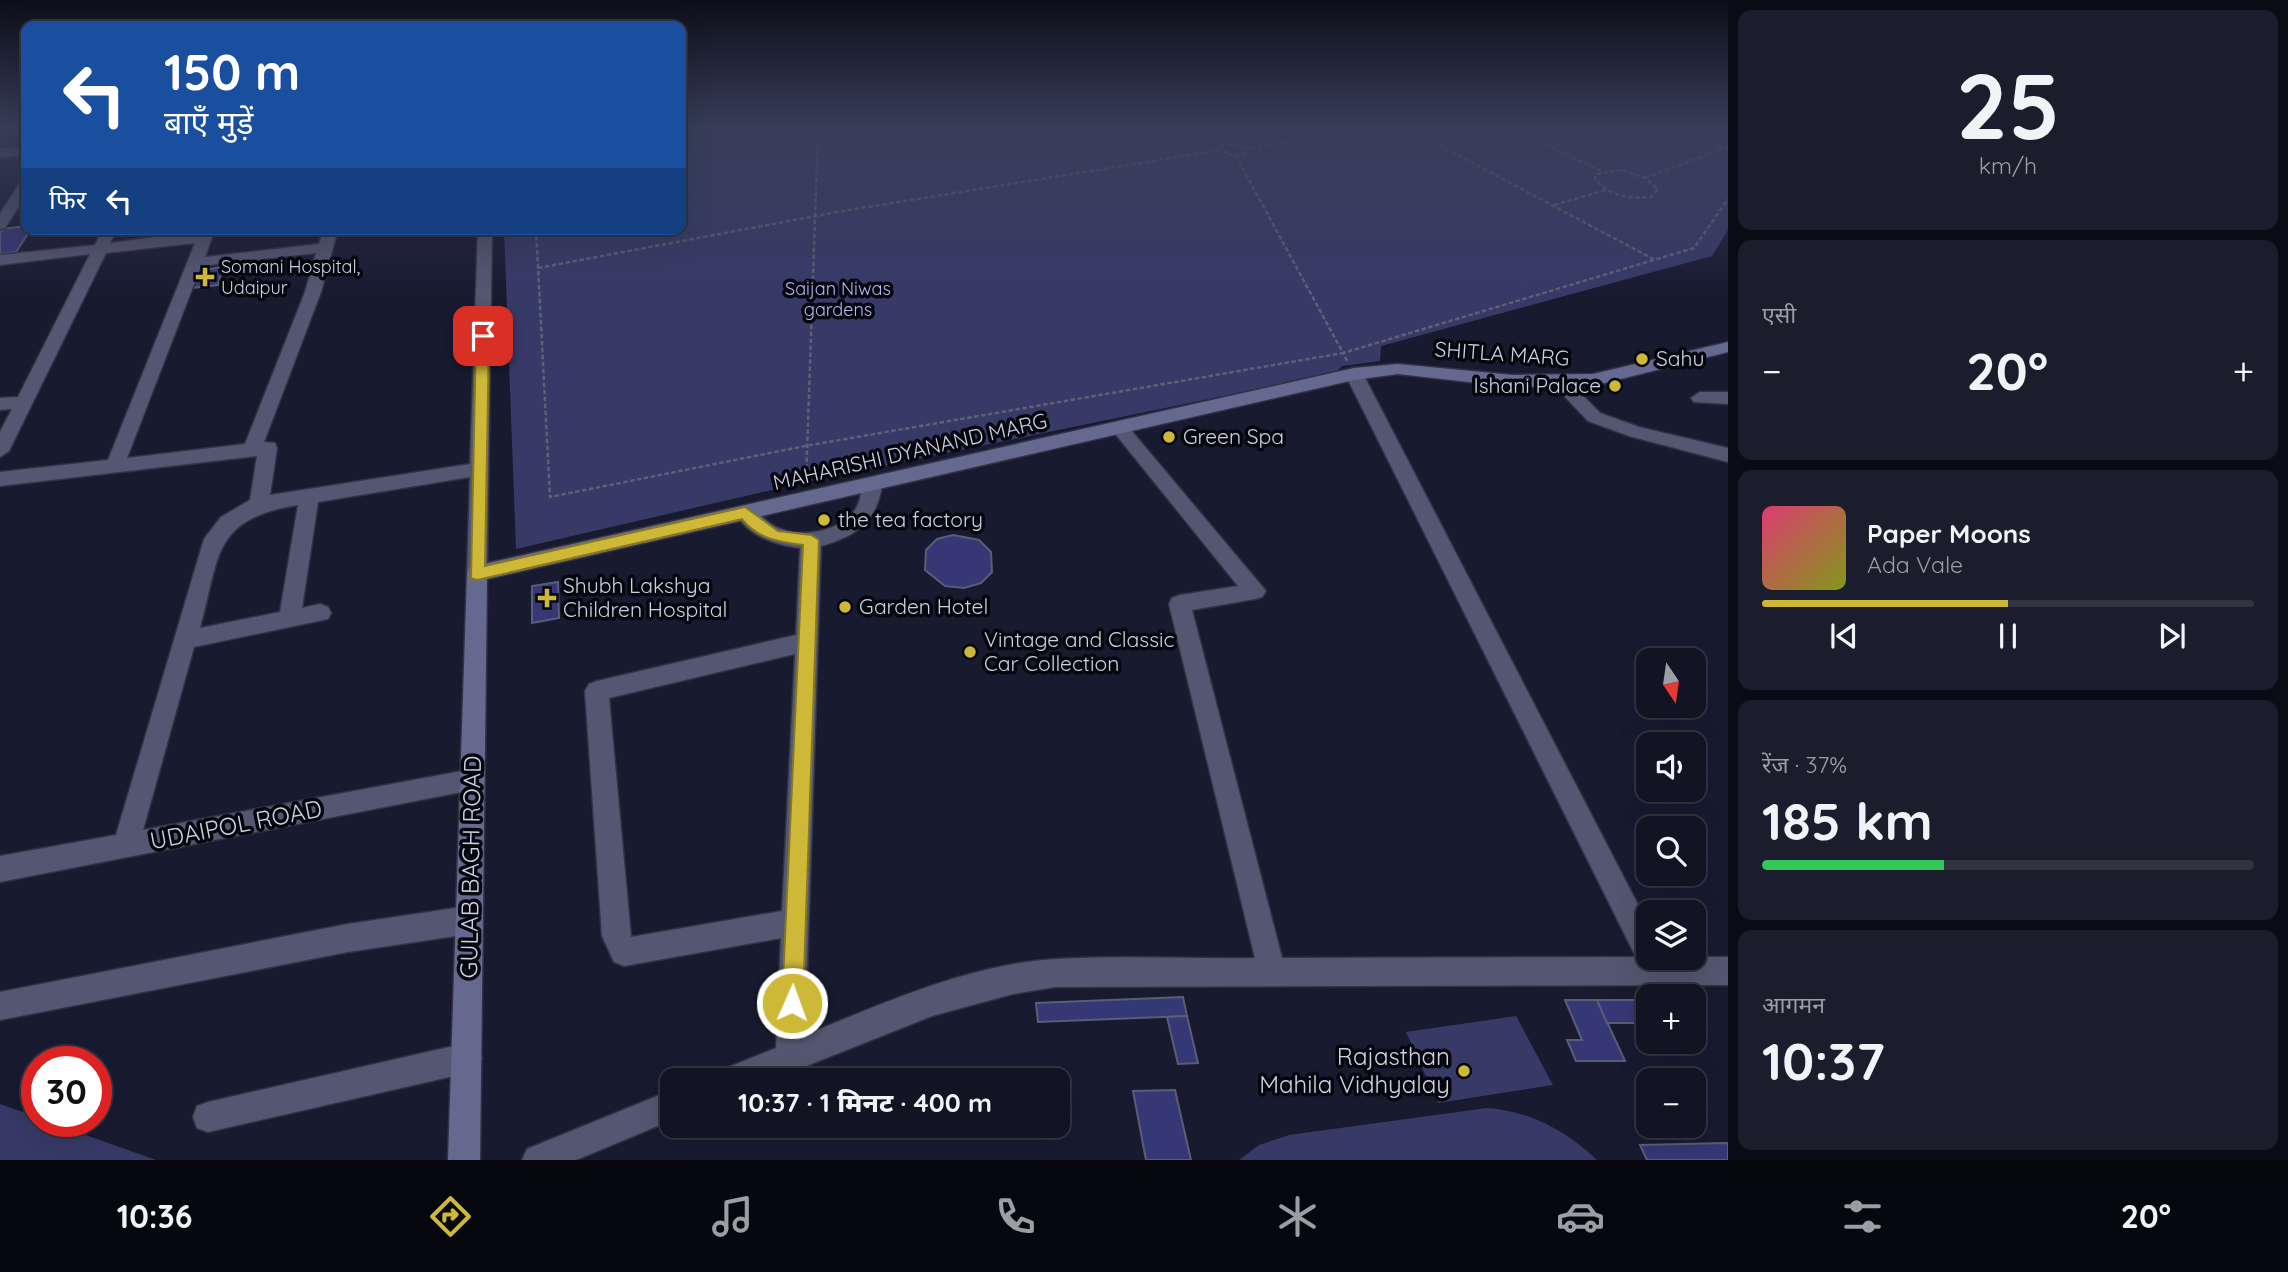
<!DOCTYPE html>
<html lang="hi">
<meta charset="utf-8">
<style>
body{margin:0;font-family:Quicksand,"Noto Sans Devanagari",sans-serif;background:#1b1d2c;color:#f1f3f6;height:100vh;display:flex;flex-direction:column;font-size:26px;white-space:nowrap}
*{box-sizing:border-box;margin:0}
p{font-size:23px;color:#9c9ea6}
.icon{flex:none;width:38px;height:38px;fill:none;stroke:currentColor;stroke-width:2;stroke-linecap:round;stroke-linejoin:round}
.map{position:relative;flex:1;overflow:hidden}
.side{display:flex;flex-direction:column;gap:10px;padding:10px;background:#0a0b14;width:560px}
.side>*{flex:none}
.hud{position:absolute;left:21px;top:21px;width:665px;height:214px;border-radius:14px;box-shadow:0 7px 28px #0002,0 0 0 2px #313341;background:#1a4fa0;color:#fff;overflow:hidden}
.needle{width:46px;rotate:167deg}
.tools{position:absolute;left:1636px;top:648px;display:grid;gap:14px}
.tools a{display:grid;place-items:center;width:70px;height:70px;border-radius:14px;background:#121424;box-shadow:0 7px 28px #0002,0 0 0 2px #313341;font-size:35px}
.speed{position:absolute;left:21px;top:1046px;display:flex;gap:14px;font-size:35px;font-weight:700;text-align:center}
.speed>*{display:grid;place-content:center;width:91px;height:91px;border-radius:50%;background:#121424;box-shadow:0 7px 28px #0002,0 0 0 2px #313341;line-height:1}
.speed .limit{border:10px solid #d22;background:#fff;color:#111}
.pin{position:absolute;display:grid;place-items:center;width:60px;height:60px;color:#fff;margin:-30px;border-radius:14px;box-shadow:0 4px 10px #0006}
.me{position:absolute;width:77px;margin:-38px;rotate:2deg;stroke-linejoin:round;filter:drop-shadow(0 0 5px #0008)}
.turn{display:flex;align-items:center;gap:24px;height:147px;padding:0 28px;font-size:32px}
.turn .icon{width:91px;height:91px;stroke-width:2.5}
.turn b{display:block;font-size:49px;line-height:60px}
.then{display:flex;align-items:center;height:66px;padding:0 28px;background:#0003;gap:14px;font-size:26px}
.big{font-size:52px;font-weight:800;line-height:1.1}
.side .tile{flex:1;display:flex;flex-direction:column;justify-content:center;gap:10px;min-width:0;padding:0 24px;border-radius:14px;background:#1b1d2c}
.side .dial{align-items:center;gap:0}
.dial b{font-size:91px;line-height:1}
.song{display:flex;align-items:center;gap:21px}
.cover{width:84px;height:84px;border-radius:10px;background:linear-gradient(135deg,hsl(340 70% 55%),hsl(70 70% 35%))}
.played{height:7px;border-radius:4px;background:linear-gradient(90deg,#ceb837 50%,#313341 50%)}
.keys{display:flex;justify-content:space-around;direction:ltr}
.heat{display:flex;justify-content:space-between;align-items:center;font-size:38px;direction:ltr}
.charge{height:10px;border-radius:5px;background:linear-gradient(90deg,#34c759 37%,#313341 0)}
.trip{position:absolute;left:660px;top:1068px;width:410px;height:70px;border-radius:14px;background:#121424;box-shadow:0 7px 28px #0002,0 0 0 2px #313341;font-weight:800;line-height:70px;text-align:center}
.tab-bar{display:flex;height:112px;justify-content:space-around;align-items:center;background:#07080e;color:#9c9ea6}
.tab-bar .icon{width:49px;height:49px}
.tab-bar .active{color:#ceb837}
.tab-bar b{font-size:32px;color:#f1f3f6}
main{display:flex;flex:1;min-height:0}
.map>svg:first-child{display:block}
</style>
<main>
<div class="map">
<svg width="1728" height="1160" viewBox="0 0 1728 1160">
<rect width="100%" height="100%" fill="#181a30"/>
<g fill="#373a67">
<path d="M681 129H1728V230L1712 256 1381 346 1380 361 1342 366 1335 373 806 482 516 549 504 229H681Z"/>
<path d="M1516 1016 1553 1085 1438 1103 1406 1032Z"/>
<path d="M0 1104 37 1117V1122H49L156 1160H0Z"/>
<path d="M1487 1108C1530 1111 1566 1131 1597 1160H1239L1259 1145 1289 1135Z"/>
</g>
<g fill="#363775" stroke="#5a5d77" stroke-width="2">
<path d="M1287 129H1352L1297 137Z"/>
<path d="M26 226V229H31L16 252 0 254V233L3 229Z"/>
<path d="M223 267 218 285 191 288 197 271Z"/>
<path d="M953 535 979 540 991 552 992 572 981 583 964 588 945 586 925 570 926 550 937 539Z"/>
<path d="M558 582 559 618 532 623V586Z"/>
<path d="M1183 997 1187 1016 1038 1022 1036 1003Z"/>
<path d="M1565 1000H1597L1625 1061H1576L1567 1040H1582Z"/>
<path d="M1597 1000H1644L1648 1009V1023H1607Z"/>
<path d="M1187 1016 1198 1063 1178 1064 1167 1017Z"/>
<path d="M1175 1090 1191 1160H1146L1133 1091Z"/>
<path d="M1728 1143V1160H1647L1640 1145Z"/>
</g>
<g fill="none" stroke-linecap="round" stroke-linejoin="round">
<g stroke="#313243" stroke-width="3">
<g id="street">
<path d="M26 147V155L0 157V149Z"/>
<path d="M26 180V195L5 228 0 229V214L21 181Z"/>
<path d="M103 229H117L110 243 215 229 205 257 319 244 324 229H338L321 292 264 442 275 443 277 448 270 495 470 464 478 229H492L487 573 484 579H470L467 573 470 477 318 502 302 608 320 604 328 607 331 613 328 619 194 647 143 830 473 769 482 772 485 780 482 788 0 882V856L116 835 204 539 221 517 250 500 257 456 0 486V472L108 460 195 243 106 253 9 451 0 457V432L12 409 0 410V398L18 397 90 254 0 265V255L95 245ZM316 253 305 292 245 444 127 458 201 266ZM298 505 280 612 200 628C220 555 212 519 298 505Z"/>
<path d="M1354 368 1363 374 1648 924V957H1728V985L1055 987 1013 994 932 1016 771 1080H720L724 1069 776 1048 781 938 624 966 614 962 602 936 585 691 589 684 597 681 796 635 800 548C775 545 748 536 735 513L745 506C757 509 764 521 776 527 800 539 839 532 855 510 862 500 860 489 865 479H879L882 484C878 521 855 537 821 546L805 1035C884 1003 970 964 1056 959 1122 955 1189 959 1255 958L1169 604 1172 598 1180 595 1238 586 1113 431 1110 427 1119 421 1125 423 1266 591 1262 597 1255 599 1192 610 1282 958 1636 957 1345 374ZM795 654 782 911 631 937 609 698Z"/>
<path d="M1560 376 1566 378 1600 413 1639 427 1728 448V462L1629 436 1588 421 1551 382Z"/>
<path d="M1700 392H1728V404L1694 402 1691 398Z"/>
<path d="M469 906 479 910 483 920 479 930 469 934 348 952 0 1020V992L348 924Z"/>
<path d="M467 1043 477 1048 482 1058 477 1068 467 1073 208 1132 197 1128 193 1117 197 1106 208 1102Z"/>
<path d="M672 1090V1120L576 1160H522L527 1149Z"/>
</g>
</g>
<g stroke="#313243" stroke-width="3">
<path id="secondary" d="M1728 342V352L1593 386 1513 387 1398 374 1354 380 487 579 480 1160H448L467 573 470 567 1354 368 1398 364 1513 375 1593 374Z"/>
</g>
<g stroke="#5e6074" stroke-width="2.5" stroke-dasharray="4.5 2.5" stroke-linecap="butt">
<path d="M1222 129 1230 144"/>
<path d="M1409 129 1655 260"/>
<path d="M1515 129 1601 171"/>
<path d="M1688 129 1728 150"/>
<path d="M1227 144 1240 146 1245 152 1239 156 1226 154 1221 146Z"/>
<path d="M1244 149 1374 129"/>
<path d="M1622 170 1645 178 1658 189 1651 197C1630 199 1609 196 1595 179L1596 174Z"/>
<path d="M1645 178 1724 148"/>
<path d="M1554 205 1606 190"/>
<path d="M536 229 550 497 805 446 1343 353 1236 156"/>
<path d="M538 268 837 212 1221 150"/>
<path d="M1347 361 1343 353 1694 248 1728 199"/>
<path d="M806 483 818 129"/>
</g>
<use href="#street" fill="#545771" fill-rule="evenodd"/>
<use href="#secondary" fill="#656990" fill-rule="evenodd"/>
</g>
<linearGradient id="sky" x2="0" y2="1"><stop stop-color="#0d0e1a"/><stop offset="0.44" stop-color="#373e59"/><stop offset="1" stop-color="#373e59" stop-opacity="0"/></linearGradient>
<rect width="1728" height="291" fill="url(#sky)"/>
<path fill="#ceb837" stroke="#867824" stroke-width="2" d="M483 332 489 336 485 566 745 507 778 531 811 535 819 540 803 1003 800 1011 792 1014 785 1011 782 1003 803 545C779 542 758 539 742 519L477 580 471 578 476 336Z"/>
<g fill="#ceb837" stroke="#06060f" stroke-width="2.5">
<path d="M201.5 266.5h7v7h7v7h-7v7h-7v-7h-7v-7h7z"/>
<circle cx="1642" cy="359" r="7"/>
<circle cx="1615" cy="386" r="7"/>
<circle cx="1169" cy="437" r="7"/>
<circle cx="824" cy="520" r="7"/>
<path d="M543.5 587.5h7v7h7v7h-7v7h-7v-7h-7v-7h7z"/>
<circle cx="845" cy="607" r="7"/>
<circle cx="970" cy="652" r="7"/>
<circle cx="1464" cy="1071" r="7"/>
</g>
<g text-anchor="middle" stroke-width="7" stroke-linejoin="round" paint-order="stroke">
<g font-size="18" fill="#cfd1e1" stroke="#06060f" text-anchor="start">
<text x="221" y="273">Somani Hospital,<tspan x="221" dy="21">Udaipur</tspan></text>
</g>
<g font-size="18" fill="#b3baf3" stroke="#06060f">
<text x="838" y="295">Saijan Niwas<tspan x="838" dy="21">gardens</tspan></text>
</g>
<g font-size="21" fill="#cfd1e1" stroke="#06060f">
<text transform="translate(1502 354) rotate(4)" y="7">SHITLA MARG</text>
<text transform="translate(910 452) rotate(-13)" y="7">MAHARISHI DYANAND MARG</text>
</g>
<g font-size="21" fill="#cfd1e1" stroke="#06060f" text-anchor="start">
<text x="1656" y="366">Sahu</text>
<text x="1601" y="393" text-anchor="end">Ishani Palace</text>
<text x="1183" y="444">Green Spa</text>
<text x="838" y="527">the tea factory</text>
<text x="563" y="593">Shubh Lakshya<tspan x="563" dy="24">Children Hospital</tspan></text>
<text x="859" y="614">Garden Hotel</text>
<text x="984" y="647">Vintage and Classic<tspan x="984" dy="24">Car Collection</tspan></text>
</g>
<g font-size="24" fill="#cfd1e1" stroke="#06060f">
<text transform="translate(236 825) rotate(-11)" y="8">UDAIPOL ROAD</text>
<text transform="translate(471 867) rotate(-89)" y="8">GULAB BAGH ROAD</text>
</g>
<g font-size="24" fill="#cfd1e1" stroke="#06060f" text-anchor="end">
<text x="1450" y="1065">Rajasthan<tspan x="1450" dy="28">Mahila Vidhyalay</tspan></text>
</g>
</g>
</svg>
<div class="tools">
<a><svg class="needle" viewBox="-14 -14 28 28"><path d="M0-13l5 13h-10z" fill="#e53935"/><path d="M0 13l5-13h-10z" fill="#9c9ea6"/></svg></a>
<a><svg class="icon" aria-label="sound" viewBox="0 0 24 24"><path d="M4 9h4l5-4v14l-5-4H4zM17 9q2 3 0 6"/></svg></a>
<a><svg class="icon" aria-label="search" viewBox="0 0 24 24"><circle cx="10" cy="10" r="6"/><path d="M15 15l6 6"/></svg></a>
<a><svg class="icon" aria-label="layers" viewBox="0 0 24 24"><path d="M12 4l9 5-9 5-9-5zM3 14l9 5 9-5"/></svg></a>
<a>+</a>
<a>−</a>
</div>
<div class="speed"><div class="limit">30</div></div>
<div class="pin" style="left:483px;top:336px;background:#d93025"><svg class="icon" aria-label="arrive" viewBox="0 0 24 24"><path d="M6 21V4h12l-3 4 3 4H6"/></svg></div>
<svg class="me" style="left:792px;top:1003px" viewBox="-20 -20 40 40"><circle r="17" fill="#ceb837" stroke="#fff" stroke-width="3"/><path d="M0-11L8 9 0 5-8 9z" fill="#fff"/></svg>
<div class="trip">10:37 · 1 मिनट · 400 m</div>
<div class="hud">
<div class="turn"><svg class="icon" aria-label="left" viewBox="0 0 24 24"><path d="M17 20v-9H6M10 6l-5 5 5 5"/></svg><div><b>150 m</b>बाएँ मुड़ें</div></div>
<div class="then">फिर<svg class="icon" aria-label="left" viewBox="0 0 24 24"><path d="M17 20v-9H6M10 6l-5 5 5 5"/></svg></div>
</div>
</div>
<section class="side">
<div class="tile dial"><b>25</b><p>km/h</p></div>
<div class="tile"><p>एसी</p>
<div class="heat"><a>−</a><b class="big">20°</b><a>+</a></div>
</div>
<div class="tile">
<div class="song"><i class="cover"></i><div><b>Paper Moons</b><p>Ada Vale</p></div></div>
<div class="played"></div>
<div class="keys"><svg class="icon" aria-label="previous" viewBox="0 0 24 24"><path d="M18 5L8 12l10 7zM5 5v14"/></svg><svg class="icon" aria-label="pause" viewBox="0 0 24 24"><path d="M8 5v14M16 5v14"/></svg><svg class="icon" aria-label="next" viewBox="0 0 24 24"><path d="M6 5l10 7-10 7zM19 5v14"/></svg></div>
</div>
<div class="tile"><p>रेंज · 37%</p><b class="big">185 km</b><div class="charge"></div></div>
<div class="tile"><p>आगमन</p><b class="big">10:37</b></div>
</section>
</main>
<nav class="tab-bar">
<b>10:36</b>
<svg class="icon active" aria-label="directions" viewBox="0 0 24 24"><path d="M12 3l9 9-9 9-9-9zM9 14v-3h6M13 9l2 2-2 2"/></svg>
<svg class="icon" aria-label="music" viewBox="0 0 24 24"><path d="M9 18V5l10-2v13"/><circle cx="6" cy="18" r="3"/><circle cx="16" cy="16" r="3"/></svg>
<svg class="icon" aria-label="phone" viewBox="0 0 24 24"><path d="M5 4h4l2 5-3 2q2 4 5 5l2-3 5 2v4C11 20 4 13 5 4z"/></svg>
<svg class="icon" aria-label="climate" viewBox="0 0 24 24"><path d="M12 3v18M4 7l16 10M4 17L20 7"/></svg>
<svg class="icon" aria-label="car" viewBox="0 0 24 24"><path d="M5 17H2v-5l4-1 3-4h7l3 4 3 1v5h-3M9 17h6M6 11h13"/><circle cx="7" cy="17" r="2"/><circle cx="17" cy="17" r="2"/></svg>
<svg class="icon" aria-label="filters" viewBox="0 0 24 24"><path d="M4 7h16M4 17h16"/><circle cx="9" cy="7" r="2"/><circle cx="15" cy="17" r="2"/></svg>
<b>20°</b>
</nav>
